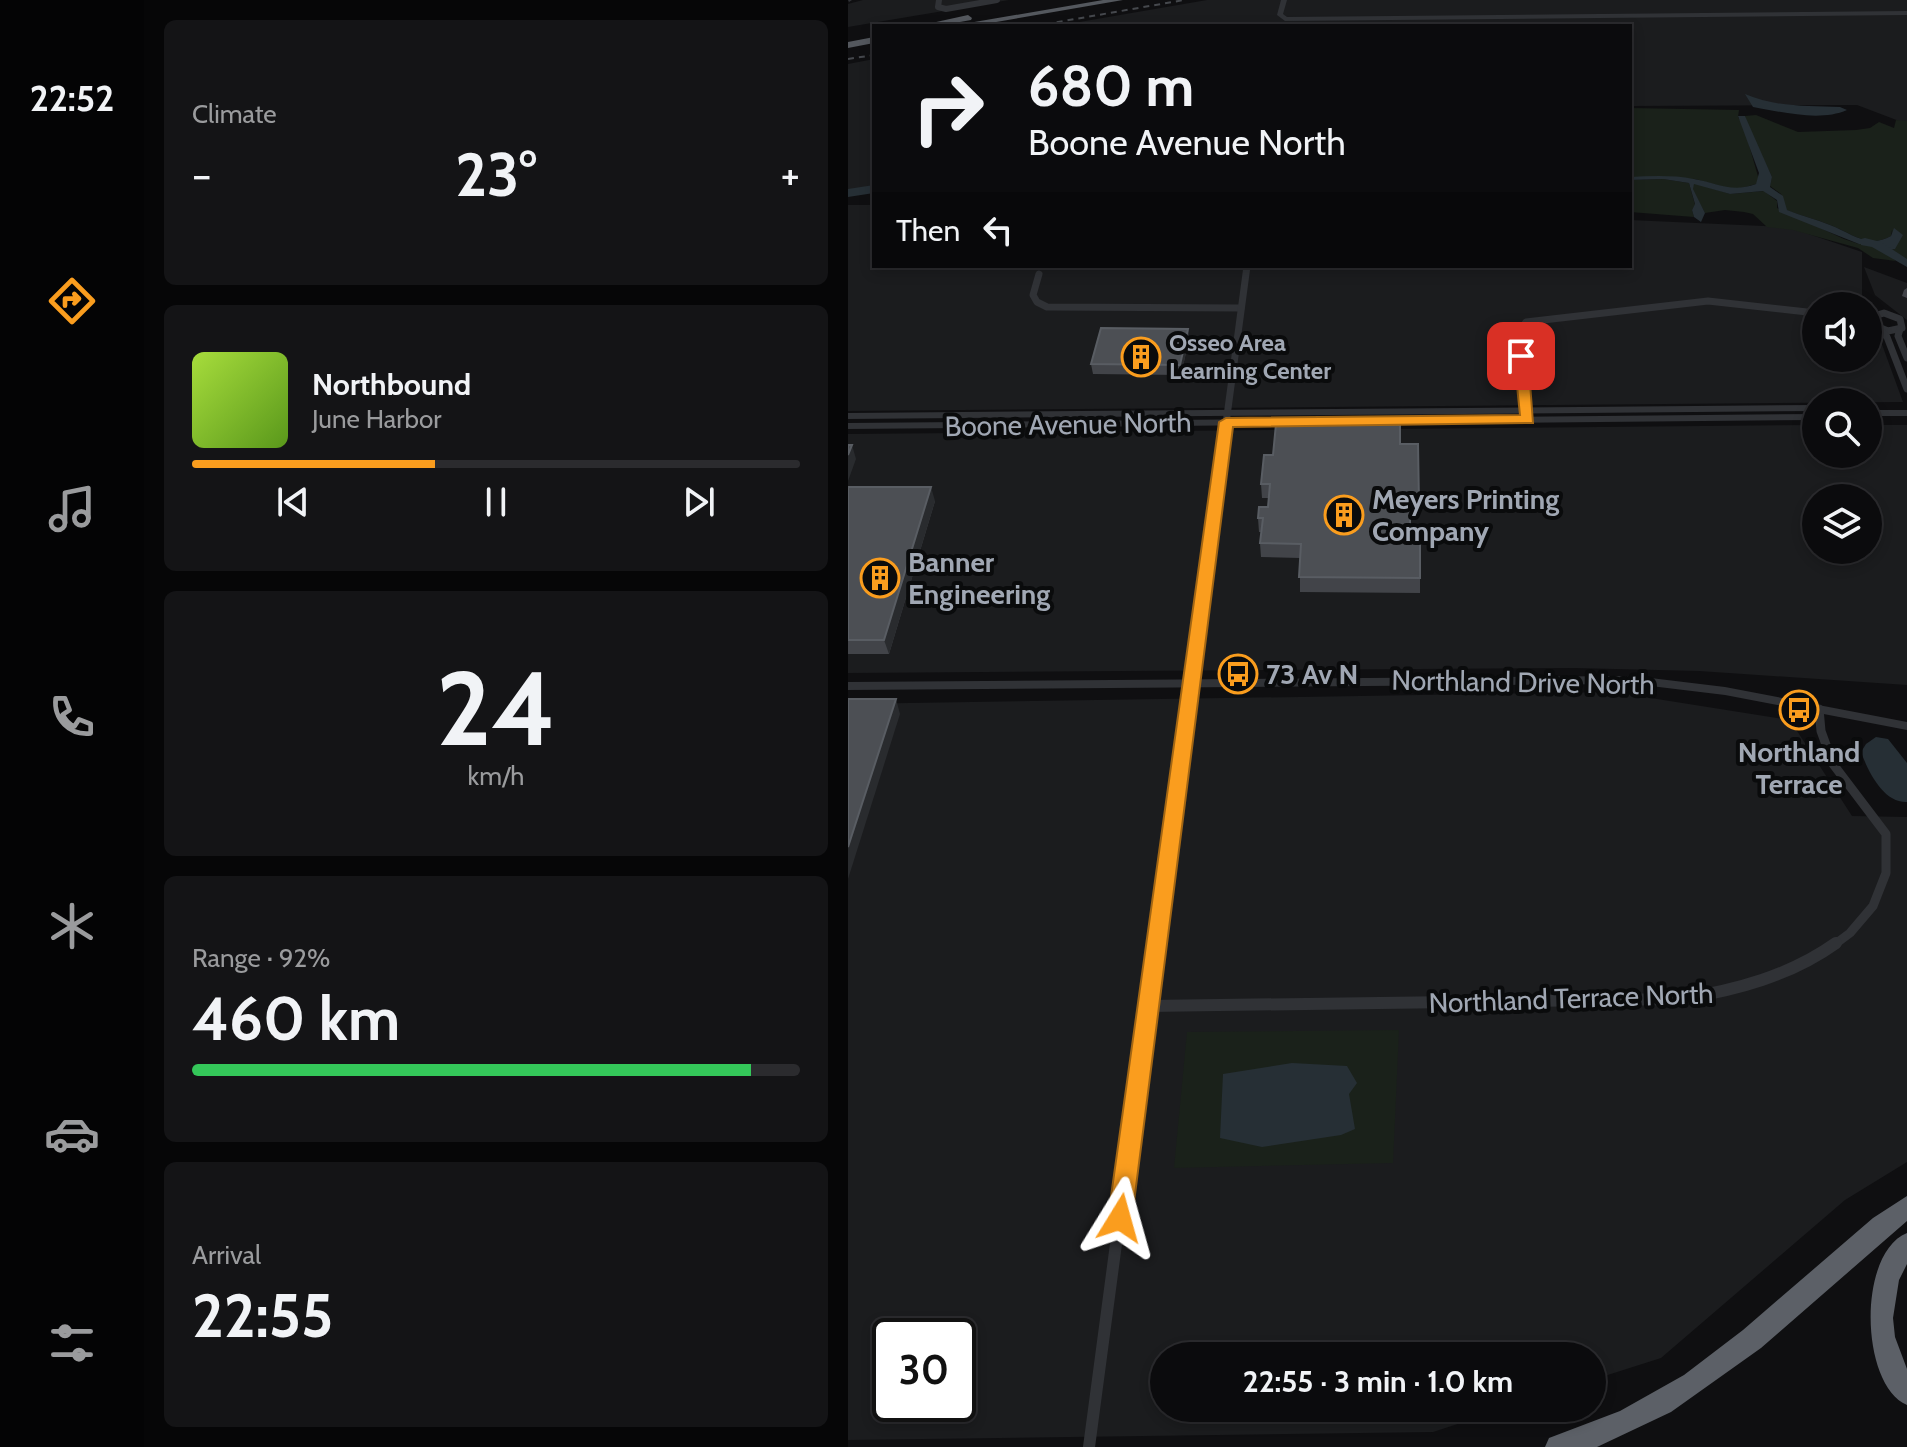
<!DOCTYPE html>
<meta charset="utf-8">
<style>
body{margin:0;font-family:Cabin,sans-serif;background:#141416;color:#f1f3f6;height:100vh;display:flex;flex-direction:column;font-size:30px;white-space:nowrap}
*{box-sizing:border-box;margin:0}
p{font-size:26px;color:#9a9b9d}
.icon{flex:none;width:44px;height:44px;fill:none;stroke:currentColor;stroke-width:2;stroke-linecap:round;stroke-linejoin:round}
.map{position:relative;flex:1;overflow:hidden}
.drawer{display:flex;flex-direction:column;gap:20px;padding:20px;background:#060607;width:704px}
.drawer>*{flex:none}
.hud{position:absolute;left:24px;top:24px;width:760px;height:244px;border-radius:0px;box-shadow:0 4px 12px #0003,0 0 0 2px #2b2b2e;background:#0b0b0d;color:#f1f3f6;overflow:hidden}
.buttons{position:absolute;left:954px;top:292px;display:grid;gap:16px}
.buttons a{display:grid;place-items:center;width:80px;height:80px;border-radius:50%;background:#0b0b0d;box-shadow:0 4px 12px #0003,0 0 0 2px #2b2b2e;font-size:40px}
.speed{position:absolute;left:24px;top:1318px;display:flex;gap:16px;font-size:40px;font-weight:700;text-align:center}
.speed>*{display:grid;place-content:center;width:104px;height:104px;border-radius:50%;background:#0b0b0d;box-shadow:0 4px 12px #0003,0 0 0 2px #2b2b2e;line-height:1}
.speed .limit{border:4px solid #111;border-radius:12px;background:#fff;color:#111}
.pin{position:absolute;display:grid;place-items:center;width:68px;height:68px;color:#fff;margin:-34px;border-radius:16px;box-shadow:0 4px 12px #0006}
.me{position:absolute;width:88px;margin:-44px;rotate:8deg;stroke-linejoin:round;filter:drop-shadow(0 0 6px #0008)}
.turn{display:flex;align-items:center;gap:28px;height:168px;padding:0 24px;font-size:36px}
.turn .icon{width:104px;height:104px;stroke-width:2.5}
.turn b{display:block;font-size:56px;line-height:68px}
.then{display:flex;align-items:center;height:76px;padding:0 24px;background:#0003;gap:16px;font-size:30px}
.big{font-size:60px;font-weight:700;line-height:1.1}
.drawer .tile{flex:1;display:flex;flex-direction:column;justify-content:center;gap:12px;min-width:0;padding:0 28px;border-radius:12px;background:#141416}
.drawer .dial{align-items:center;gap:0}
.dial b{font-size:104px;line-height:1}
.song{display:flex;align-items:center;gap:24px}
.cover{width:96px;height:96px;border-radius:12px;background:linear-gradient(135deg,hsl(80 70% 55%),hsl(90 70% 35%))}
.played{height:8px;border-radius:4px;background:linear-gradient(90deg,#fa9d1e 40%,#2b2b2e 40%)}
.keys{display:flex;justify-content:space-around;direction:ltr}
.heat{display:flex;justify-content:space-between;align-items:center;font-size:44px;direction:ltr}
.charge{height:12px;border-radius:6px;background:linear-gradient(90deg,#34c759 92%,#2b2b2e 0)}
.trip{position:absolute;left:302px;top:1342px;width:456px;height:80px;border-radius:40px;background:#0b0b0d;box-shadow:0 4px 12px #0003,0 0 0 2px #2b2b2e;font-weight:700;line-height:80px;text-align:center}
main{display:flex;flex:1;min-height:0}
.tabs{display:flex;flex-direction:column;width:144px;justify-content:space-around;align-items:center;background:#040405;color:#9a9b9d}
.tabs .icon{width:56px;height:56px}
.tabs .on{color:#fa9d1e}
.tabs b{font-size:36px;color:#f1f3f6}
.map>svg:first-child{display:block}
</style>
<main>
<nav class="tabs">
<b>22:52</b>
<svg class="icon on" aria-label="directions" viewBox="0 0 24 24"><path d="M12 3l9 9-9 9-9-9zM9 14v-3h6M13 9l2 2-2 2"/></svg>
<svg class="icon" aria-label="music" viewBox="0 0 24 24"><path d="M9 18V5l10-2v13"/><circle cx="6" cy="18" r="3"/><circle cx="16" cy="16" r="3"/></svg>
<svg class="icon" aria-label="phone" viewBox="0 0 24 24"><path d="M5 4h4l2 5-3 2q2 4 5 5l2-3 5 2v4C11 20 4 13 5 4z"/></svg>
<svg class="icon" aria-label="climate" viewBox="0 0 24 24"><path d="M12 3v18M4 7l16 10M4 17L20 7"/></svg>
<svg class="icon" aria-label="car" viewBox="0 0 24 24"><path d="M5 17H2v-5l4-1 3-4h7l3 4 3 1v5h-3M9 17h6M6 11h13"/><circle cx="7" cy="17" r="2"/><circle cx="17" cy="17" r="2"/></svg>
<svg class="icon" aria-label="filters" viewBox="0 0 24 24"><path d="M4 7h16M4 17h16"/><circle cx="9" cy="7" r="2"/><circle cx="15" cy="17" r="2"/></svg>
</nav>
<section class="drawer">
<div class="tile"><p>Climate</p>
<div class="heat"><a>−</a><b class="big">23°</b><a>+</a></div>
</div>
<div class="tile">
<div class="song"><i class="cover"></i><div><b>Northbound</b><p>June Harbor</p></div></div>
<div class="played"></div>
<div class="keys"><svg class="icon" aria-label="previous" viewBox="0 0 24 24"><path d="M18 5L8 12l10 7zM5 5v14"/></svg><svg class="icon" aria-label="pause" viewBox="0 0 24 24"><path d="M8 5v14M16 5v14"/></svg><svg class="icon" aria-label="next" viewBox="0 0 24 24"><path d="M6 5l10 7-10 7zM19 5v14"/></svg></div>
</div>
<div class="tile dial"><b>24</b><p>km/h</p></div>
<div class="tile"><p>Range · 92%</p><b class="big">460 km</b><div class="charge"></div></div>
<div class="tile"><p>Arrival</p><b class="big">22:55</b></div>
</section>
<div class="map">
<svg width="1059" height="1447" viewBox="0 0 1059 1447">
<rect width="100%" height="100%" fill="#0f0f11"/>
<g fill="#1b1c1e" fill-rule="evenodd">
<path d="M15 0H161L0 27V4Z"/>
<path d="M359 0H1059V124L1009 105 782 106V26L214 25Z"/>
<path d="M26 59V189L0 193V64Z"/>
<path d="M0 205H26V266H782V220L940 227 1014 252V306H968V358H1020V331L1032 339 1055 402 0 411Z"/>
<path d="M1016 267 1059 283V320L1027 295Z"/>
<path d="M968 425V454H1020V425H1059V685L851 671 726 668 0 673V434ZM968 498H1020V550H968Z"/>
<path d="M765 692 942 720 1004 816 1059 817V1162L997 1200 813 1358 744 1380V1356H316V1408H659L585 1432 0 1440V704ZM42 1336H110V1404H42Z"/>
</g>
<g fill="#1a211a">
<path d="M782 108 891 110 890 117 896 127 911 180 908 184 887 190 847 179 782 177Z"/>
<path d="M908 115 950 132 1008 130 1022 128 1031 122 1046 128 1048 120 1059 121V261L1040 250 1047 249 1044 230 1043 236C1020 249 1003 233 982 225 968 219 953 216 938 210L933 194 922 186 924 177 898 122 897 116Z"/>
<path d="M815 179 841 183 847 205 844 210 846 217 782 212V180Z"/>
<path d="M846 183 882 194 916 191 929 201V208L996 239 1011 244H1027L1048 261 1025 258 1010 248 945 230 919 227 905 214 896 212 877 210 857 213 844 189Z"/>
<path d="M551 1030 545 1163 326 1168 339 1032Z"/>
</g>
<g fill="#262f35">
<path d="M897 94C927 107 959 106 992 107L999 110C972 122 934 112 905 107Z"/>
<path d="M890 116H897L924 177 922 187 935 196 939 210C953 216 968 219 982 225 1003 233 1020 249 1043 236L1046 228 1055 235 1047 249 1035 251 1027 244H1011L931 212 929 200 915 191 882 194 846 184 845 189 857 213 853 222 846 217 844 210 847 204 841 183 815 179 782 180V177C803 176 825 175 846 179 870 183 883 193 908 184L911 173Z"/>
<path d="M1028 737 1040 739 1059 763V802C1035 803 1020 771 1013 752L1018 744Z"/>
<path d="M444 1063 499 1066 509 1083 501 1094 507 1129 493 1135 414 1147 372 1138 375 1074Z"/>
</g>
<g fill="none" stroke-linecap="round" stroke-linejoin="round">
<g fill="#262f35" fill-rule="evenodd">
<path d="M26 185V193L0 197V189Z"/>
<path d="M1017 238 1033 242 1059 259V267L1024 247 1013 245V239Z"/>
</g>
<path stroke="#303236" stroke-width="6" d="M91 0 90 7 98 9 149 0"/>
<g stroke="#303236" stroke-width="7">
<path d="M191 274 185 295 189 302 199 307 393 308"/>
<path d="M1036 313 1052 319 1054 328 1040 331 1023 324V317Z"/>
<path d="M1052 329 1050 336 1059 358"/>
<path d="M1033 331 1039 337 1059 389"/>
<path d="M680 420 670 334 678 322 860 301 968 313"/>
<path d="M361 551 399 266"/>
</g>
<g stroke="#303236" stroke-width="9">
<path d="M971 709 973 731 985 764 1038 834V873L1025 906 1002 933 986 945"/>
<path d="M308 945 361 549"/>
</g>
<g stroke="#303236" stroke-width="12">
<path d="M300 1006 833 999C888 990 942 976 988 943"/>
<path d="M241 1447 308 943"/>
</g>
<g fill="#303236" fill-rule="evenodd">
<path d="M0 0H4L1 2Z"/>
<path d="M433 0H439L435 14 439 17 1059 11V15L437 21 429 15Z"/>
<path d="M968 405V411L0 419V413Z"/>
<rect x="1020" y="410" width="39" height="6"/>
<path d="M968 414V420L0 429V423Z"/>
<path d="M786 676 877 687 1059 722V730L877 695 786 684 0 690V682Z"/>
</g>
<g fill="#54585e" fill-rule="evenodd">
<path d="M255 0H275L125 26H103Z"/>
<path d="M120 15 124 18 123 20 90 26H70Z"/>
<path d="M26 37V43L0 48V42Z"/>
</g>
<g fill="#5c6067" fill-rule="evenodd">
<path d="M1059 1196V1221L913 1348 823 1412 749 1447H697L701 1438 772 1411 836 1375 895 1330 1025 1218Z"/>
<path d="M1059 1233V1264L1051 1280 1045 1318 1047 1337 1059 1369V1405C1012 1385 1009 1253 1059 1233Z"/>
</g>
<g stroke="#45484d" stroke-width="2" stroke-dasharray="6 5" stroke-linecap="butt">
<path d="M187 26 336 0"/>
<path d="M0 59 26 55"/>
</g>
</g>
<g fill="#424449">
<path d="M1059 288V298L1054 296 1056 290Z"/>
<path d="M340 329 341 339 333 375 245 374 243 364Z"/>
<path d="M552 444 571 503 570 517H562V525L572 578V593L452 592V558L413 557 412 543 414 532H411L410 518 420 507 421 498H414L413 484 425 455Z"/>
<path d="M0 487 87 501 41 654H0Z"/>
</g>
<g fill="#292b2e">
<path d="M340 329 341 339 333 375 332 365Z"/>
<path d="M4 445 8 459 0 481V455Z"/>
<path d="M83 487 87 501 41 654 36 640Z"/>
<path d="M48 699 52 714 0 879V847Z"/>
</g>
<g fill="#4c4f54" stroke="#595d63" stroke-width="2">
<path d="M253 328 340 329 332 365 243 364Z"/>
<path d="M428 424 552 425V444H570L571 503 562 502V525H572V578L451 577 453 544 412 543 415 518H410L411 507H420L422 484H413L416 455H425Z"/>
<path d="M0 445H4L0 455Z"/>
<path d="M0 487H83L36 640H0Z"/>
<path d="M0 699H48L0 847Z"/>
</g>
<path fill="#fa9d1e" stroke="#a26614" stroke-width="2" d="M673 352 680 356 685 423 385 427 284 1218 280 1226 272 1229 264 1226 260 1218 371 422 378 418 672 415 666 356Z"/>
<defs>
<g id="building-ring" transform="scale(2)"><circle r="9.5" fill="#0a0b0c" stroke="#fa9d1e" stroke-width="1.5"/><path d="M-4-6H4V6H1V3H-1V6H-4ZM-2.5-4.3h1.7v1.8h-1.7ZM.8-4.3h1.7v1.8H.8ZM-2.5-1h1.7V.8h-1.7ZM.8-1h1.7V.8H.8Z" fill="#fa9d1e"/></g>
<g id="bus-ring" transform="scale(2)"><circle r="9.5" fill="#0a0b0c" stroke="#fa9d1e" stroke-width="1.5"/><path d="M-5-6H5V4H4V6H2V4H-2V6H-4V4H-5ZM-3.5-4V0h7V-4ZM-3.5 1.2v1.5H-2V1.2ZM2 1.2v1.5H3.5V1.2Z" fill="#fa9d1e"/></g>
</defs>
<g fill-rule="evenodd">
<use href="#building-ring" x="293" y="357"/>
<use href="#building-ring" x="496" y="515"/>
<use href="#building-ring" x="32" y="578"/>
<use href="#bus-ring" x="390" y="674"/>
<use href="#bus-ring" x="951" y="710"/>
</g>
<g text-anchor="middle" stroke-width="8" stroke-linejoin="round" paint-order="stroke">
<g font-size="24" font-weight="bold" fill="#a0a7b3" stroke="#0a0b0c" text-anchor="start">
<text x="321" y="351">Osseo Area<tspan x="321" dy="28">Learning Center</tspan></text>
</g>
<g font-size="28" fill="#a0a7b3" stroke="#0a0b0c">
<text transform="translate(220 424) rotate(-1)" y="10">Boone Avenue North</text>
<text transform="translate(675 682) rotate(1)" y="10">Northland Drive North</text>
<text transform="translate(723 998) rotate(-2)" y="10">Northland Terrace North</text>
</g>
<g font-size="28" font-weight="bold" fill="#a0a7b3" stroke="#0a0b0c" text-anchor="start">
<text x="524" y="509">Meyers Printing<tspan x="524" dy="32">Company</tspan></text>
<text x="60" y="572">Banner<tspan x="60" dy="32">Engineering</tspan></text>
<text x="418" y="684">73 Av N</text>
<text x="951" y="762" text-anchor="middle">Northland<tspan x="951" dy="32">Terrace</tspan></text>
</g>
</g>
</svg>
<div class="buttons">
<a><svg class="icon" aria-label="sound" viewBox="0 0 24 24"><path d="M4 9h4l5-4v14l-5-4H4zM17 9q2 3 0 6"/></svg></a>
<a><svg class="icon" aria-label="search" viewBox="0 0 24 24"><circle cx="10" cy="10" r="6"/><path d="M15 15l6 6"/></svg></a>
<a><svg class="icon" aria-label="layers" viewBox="0 0 24 24"><path d="M12 4l9 5-9 5-9-5zM3 14l9 5 9-5"/></svg></a>
</div>
<div class="speed"><div class="limit">30</div></div>
<div class="pin" style="left:673px;top:356px;background:#d93025"><svg class="icon" aria-label="arrive" viewBox="0 0 24 24"><path d="M6 21V4h12l-3 4 3 4H6"/></svg></div>
<svg class="me" style="left:272px;top:1218px" viewBox="-20 -20 40 40"><path d="M0-17L14 15 0 8-14 15z" fill="#fa9d1e" stroke="#fff" stroke-width="4"/></svg>
<div class="trip">22:55 · 3 min · 1.0 km</div>
<div class="hud">
<div class="turn"><svg class="icon" aria-label="right" viewBox="0 0 24 24"><path d="M7 20v-9h11M14 6l5 5-5 5"/></svg><div><b>680 m</b>Boone Avenue North</div></div>
<div class="then">Then<svg class="icon" aria-label="left" viewBox="0 0 24 24"><path d="M17 20v-9H6M10 6l-5 5 5 5"/></svg></div>
</div>
</div>
</main>
